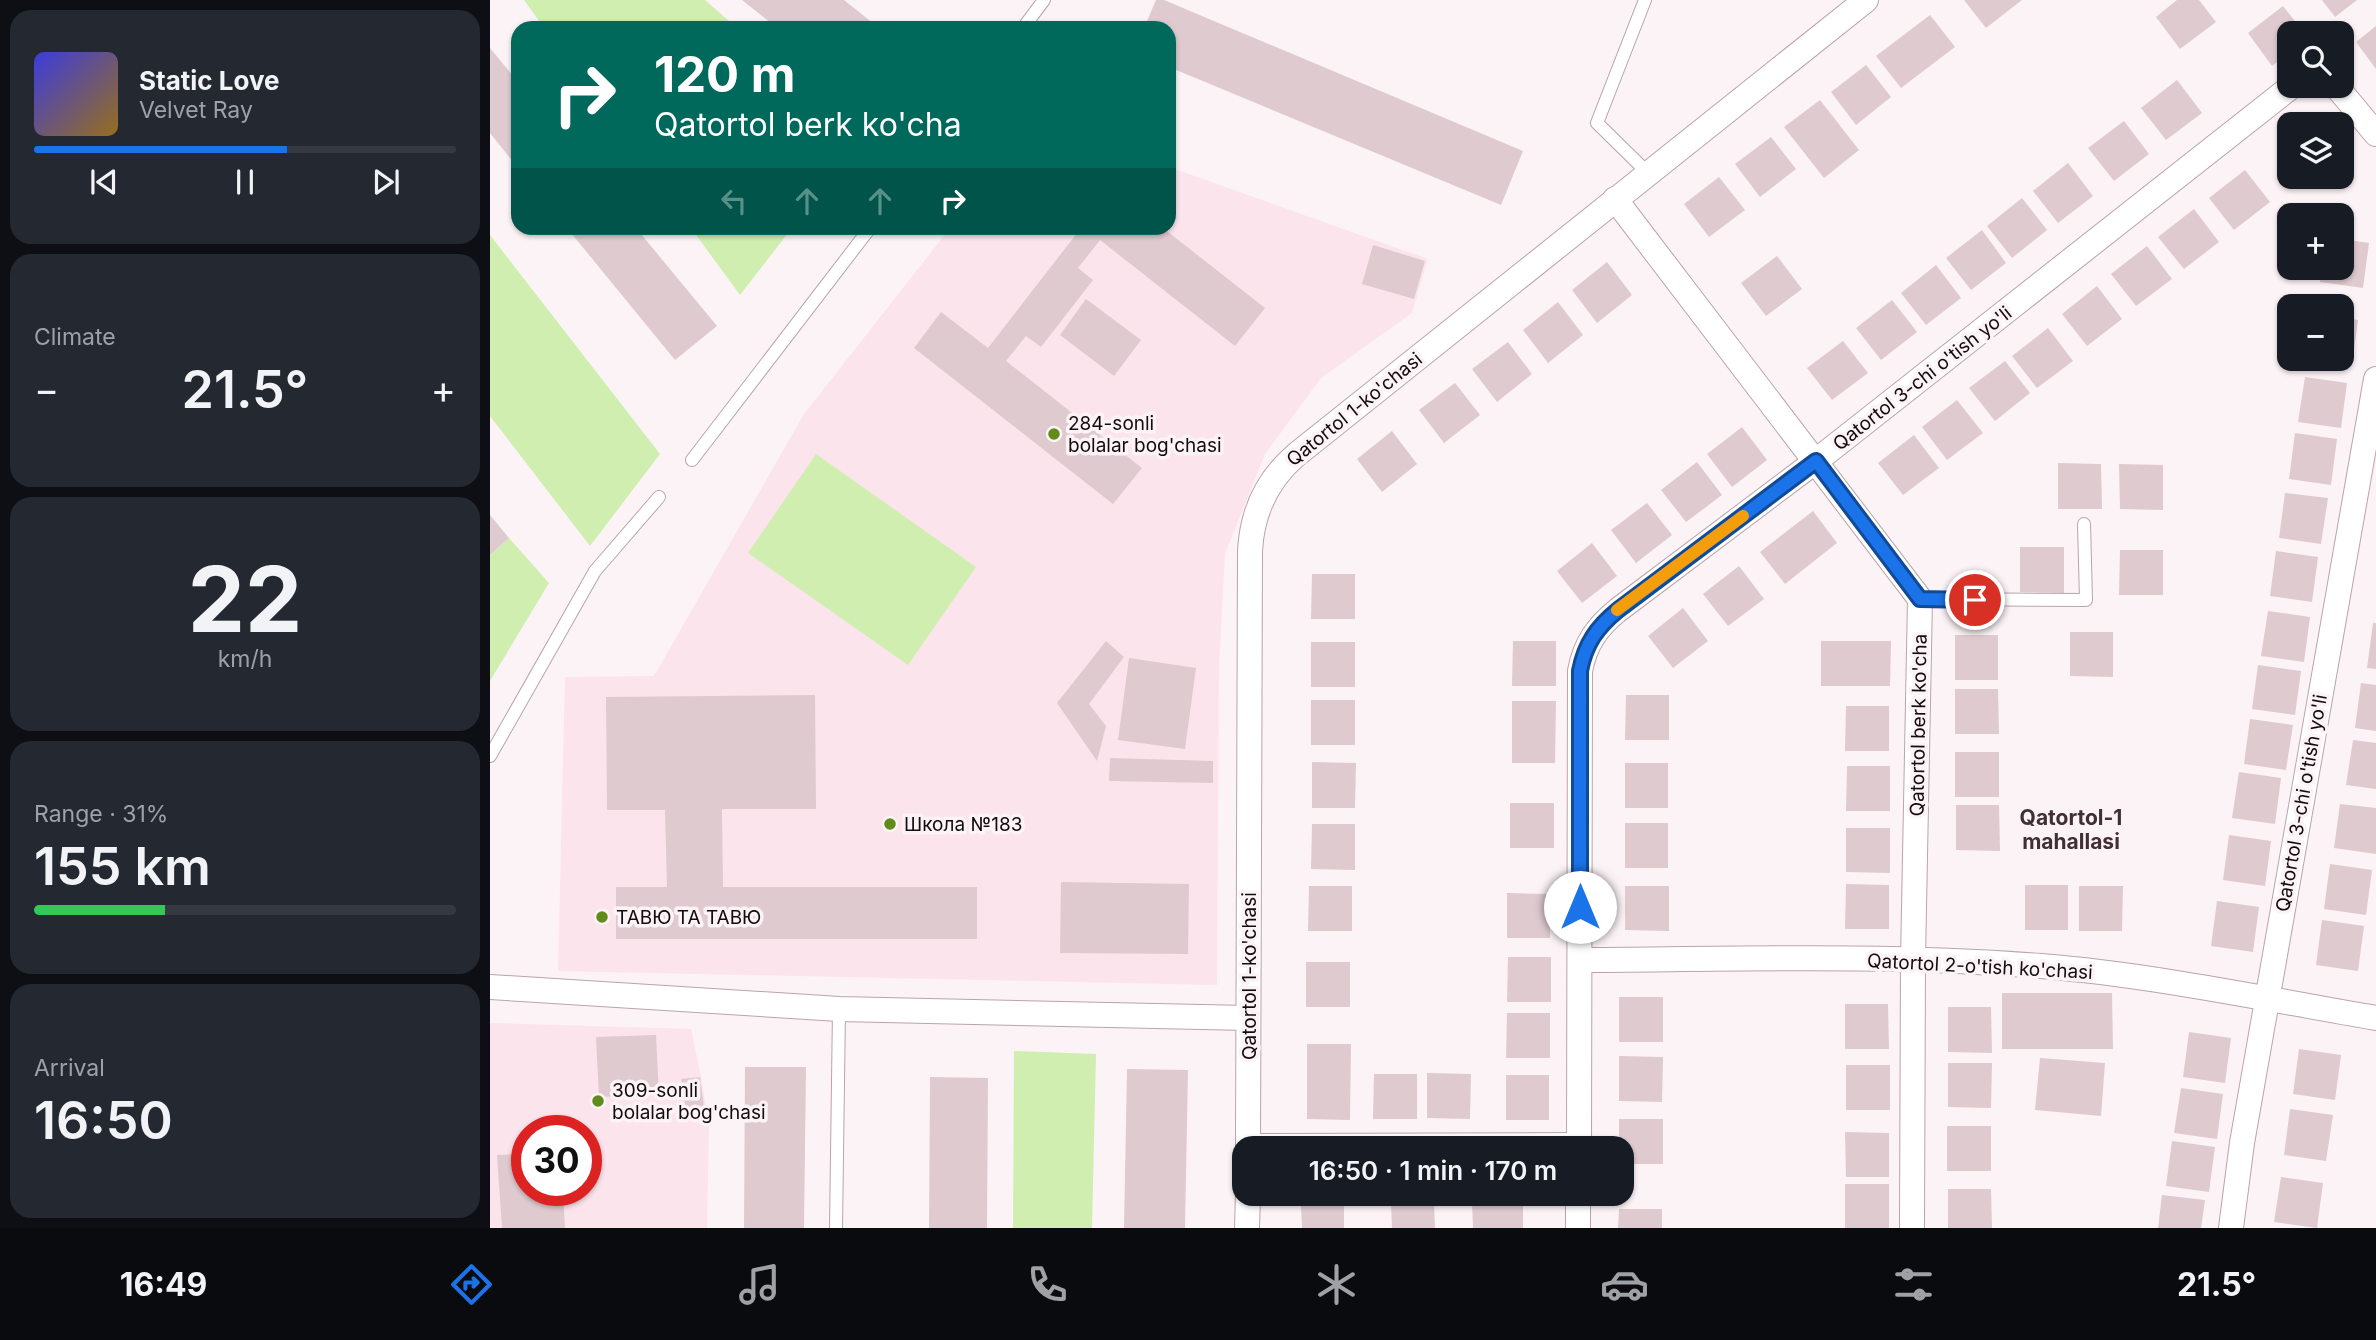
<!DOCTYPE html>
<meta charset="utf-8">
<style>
body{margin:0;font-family:Inter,sans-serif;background:#242831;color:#f1f3f6;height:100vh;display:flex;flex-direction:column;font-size:26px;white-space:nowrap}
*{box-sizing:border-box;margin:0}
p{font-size:23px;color:#9ea1a6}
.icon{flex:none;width:38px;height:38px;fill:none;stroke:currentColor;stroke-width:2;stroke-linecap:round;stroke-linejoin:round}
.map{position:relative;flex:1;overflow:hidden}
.panel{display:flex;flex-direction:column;gap:10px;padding:10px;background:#0d0f14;width:490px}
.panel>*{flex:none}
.top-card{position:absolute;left:21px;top:21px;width:665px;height:214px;border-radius:21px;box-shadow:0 2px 5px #0004;background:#00695c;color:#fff;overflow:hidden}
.tools{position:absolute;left:1787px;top:21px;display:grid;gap:14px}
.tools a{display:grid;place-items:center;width:77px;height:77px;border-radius:14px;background:#171b24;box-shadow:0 2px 5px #0004;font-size:35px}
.speed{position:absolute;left:21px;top:1115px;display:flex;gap:14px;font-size:35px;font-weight:700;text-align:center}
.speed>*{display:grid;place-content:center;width:91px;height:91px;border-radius:50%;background:#171b24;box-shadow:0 2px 5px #0004;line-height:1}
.speed .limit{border:10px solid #d22;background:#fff;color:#111}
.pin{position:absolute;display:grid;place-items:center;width:60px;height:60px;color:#fff;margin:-30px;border:4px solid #fff;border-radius:50%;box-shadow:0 2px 7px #0007}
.me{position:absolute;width:77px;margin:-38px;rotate:0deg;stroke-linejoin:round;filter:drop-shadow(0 0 5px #0008)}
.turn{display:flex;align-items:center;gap:24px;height:147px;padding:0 28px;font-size:32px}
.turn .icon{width:91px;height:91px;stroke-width:2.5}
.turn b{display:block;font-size:49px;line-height:60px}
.lanes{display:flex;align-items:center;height:66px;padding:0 28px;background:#0003;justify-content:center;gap:35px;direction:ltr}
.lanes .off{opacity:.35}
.big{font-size:52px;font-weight:600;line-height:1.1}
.panel .widget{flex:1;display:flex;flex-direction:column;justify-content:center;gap:10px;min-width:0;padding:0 24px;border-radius:21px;background:#242831}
.panel .dial{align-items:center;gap:0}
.dial b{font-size:91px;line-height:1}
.song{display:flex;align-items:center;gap:21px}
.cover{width:84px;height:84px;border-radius:10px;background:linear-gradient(135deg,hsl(240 70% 55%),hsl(40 70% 35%))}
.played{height:7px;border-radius:4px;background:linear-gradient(90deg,#1a73e8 60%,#363941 60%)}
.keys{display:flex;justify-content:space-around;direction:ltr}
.heat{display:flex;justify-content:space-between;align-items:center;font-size:38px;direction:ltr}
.charge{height:10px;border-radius:5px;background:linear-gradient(90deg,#34c759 31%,#363941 0)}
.trip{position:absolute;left:742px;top:1136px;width:402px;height:70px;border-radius:21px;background:#171b24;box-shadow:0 2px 5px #0004;font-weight:600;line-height:70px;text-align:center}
.tabs{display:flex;height:112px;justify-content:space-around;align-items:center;background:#090b0e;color:#9ea1a6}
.tabs .icon{width:49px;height:49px}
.tabs .active{color:#1a73e8}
.tabs b{font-size:32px;color:#f1f3f6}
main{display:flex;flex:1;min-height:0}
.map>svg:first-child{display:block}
</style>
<main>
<section class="panel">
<div class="widget">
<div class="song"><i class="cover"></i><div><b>Static Love</b><p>Velvet Ray</p></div></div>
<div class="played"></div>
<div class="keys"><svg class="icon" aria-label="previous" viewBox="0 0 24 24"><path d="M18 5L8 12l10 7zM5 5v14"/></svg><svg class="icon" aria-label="pause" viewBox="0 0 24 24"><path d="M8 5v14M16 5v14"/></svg><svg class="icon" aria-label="next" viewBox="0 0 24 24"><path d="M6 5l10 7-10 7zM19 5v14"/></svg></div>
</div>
<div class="widget"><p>Climate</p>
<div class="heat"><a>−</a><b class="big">21.5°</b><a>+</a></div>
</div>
<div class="widget dial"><b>22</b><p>km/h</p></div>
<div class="widget"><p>Range · 31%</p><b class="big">155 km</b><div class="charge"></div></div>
<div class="widget"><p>Arrival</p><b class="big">16:50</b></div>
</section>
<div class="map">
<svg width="1886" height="1228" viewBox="0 0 1886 1228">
<rect width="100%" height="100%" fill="#fcf3f6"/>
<g fill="#fce4ec" fill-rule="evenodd">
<path d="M679 167 938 259 922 313 831 378 775 454 735 554 729 668 727 985 68 971 75 677 164 676 314 414 460 228H679Z"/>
<path d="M0 1023 201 1029 211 1076 219 1127 217 1228H0ZM37 1130H96V1190H37Z"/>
</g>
<g fill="#d0eeb0">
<path d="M34 0H215L247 28H54Z"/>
<path d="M201 228H302L250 295Z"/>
<path d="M0 235 170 454 100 546 0 416Z"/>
<path d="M326 454 486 567 418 665 258 553Z"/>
<path d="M19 538 59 583 0 681V555Z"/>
<path d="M524 1051 606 1054 602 1228H523Z"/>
</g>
<g fill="#dfcad0">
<path d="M252 0H354L389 28H287Z"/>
<path d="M666 0H674L1033 151 1011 205 679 67V28H654Z"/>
<path d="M1474 0H1532L1496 28Z"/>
<path d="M1687 0H1709L1726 22 1690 49 1666 17Z"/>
<path d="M1832 0H1867L1845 17Z"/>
<path d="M1793 6 1814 33H1799V53L1782 66 1758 33Z"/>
<path d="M1440 15 1465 47 1411 88 1386 56Z"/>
<path d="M1886 26V69L1866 42Z"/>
<path d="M0 48 28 82V168L0 133Z"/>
<path d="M1376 65 1401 97 1366 125 1341 92Z"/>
<path d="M1687 80 1712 113 1676 140 1651 108Z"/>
<path d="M1330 100 1369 150 1334 178 1294 127Z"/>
<path d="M1827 114 1834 124H1814Z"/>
<path d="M1634 121 1659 154 1624 181 1598 148Z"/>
<path d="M1281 137 1306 169 1270 197 1245 164Z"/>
<path d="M1578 163 1603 196 1568 223 1543 191Z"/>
<path d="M1755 170 1780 202 1744 230 1719 198Z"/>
<path d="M1229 177 1255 210 1219 237 1194 204Z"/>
<path d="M1532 198 1557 230 1522 258 1497 226Z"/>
<path d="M1704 209 1729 242 1694 269 1668 237Z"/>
<path d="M77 228H146L227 326 185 360Z"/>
<path d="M591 228H673L775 308 745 346 610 240 588 268 603 280 551 347 536 336 516 361 652 468 623 504 424 348 451 312 498 348Z"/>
<path d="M1492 230 1516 263 1481 290 1456 258Z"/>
<path d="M1852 239 1879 243 1873 288 1830 282 1832 268H1852Z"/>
<path d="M883 245 935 261 924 299 872 284Z"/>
<path d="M1657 246 1682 279 1646 306 1621 274Z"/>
<path d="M1287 256 1312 289 1276 316 1251 283Z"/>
<path d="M1117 262 1142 295 1107 323 1082 290Z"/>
<path d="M1446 265 1471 298 1436 325 1411 293Z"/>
<path d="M1607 286 1632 319 1597 346 1572 314Z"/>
<path d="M596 299 651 340 624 376 570 335Z"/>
<path d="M1402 300 1427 332 1391 360 1366 328Z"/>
<path d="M1068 302 1093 335 1058 363 1033 330Z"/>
<path d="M1852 317 1868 320 1862 364 1833 360 1852 359Z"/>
<path d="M1558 328 1583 361 1547 388 1522 356Z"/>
<path d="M1353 341 1378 373 1342 400 1317 368Z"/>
<path d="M1018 342 1042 374 1007 402 982 369Z"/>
<path d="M1515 361 1540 393 1505 421 1479 388Z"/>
<path d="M1815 377 1857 383 1851 428 1808 422Z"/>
<path d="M965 383 990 415 954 443 929 410Z"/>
<path d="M1467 400 1493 433 1457 460 1432 427Z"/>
<path d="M1252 427 1277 460 1242 487 1217 454Z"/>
<path d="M902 431 927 464 892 492 867 459Z"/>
<path d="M1805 433 1847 439 1841 485 1799 479Z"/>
<path d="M1424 435 1449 468 1413 495 1388 463Z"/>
<path d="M1207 462 1232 495 1196 522 1171 490Z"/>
<path d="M1568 463 1611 464 1612 509H1568Z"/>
<path d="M1629 464 1673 465V510L1630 509Z"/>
<path d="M1795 493 1838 498 1831 544 1789 538Z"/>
<path d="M1157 503 1182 535 1146 563 1121 530Z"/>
<path d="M1323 511 1347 543 1295 584 1270 552Z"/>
<path d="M0 515 19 538 0 555Z"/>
<path d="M1102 543 1127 576 1092 603 1067 571Z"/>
<path d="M1530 547H1574V593L1530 592Z"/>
<path d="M1630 550H1673V595H1629Z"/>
<path d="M1786 551 1828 557 1822 602 1780 596Z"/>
<path d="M1249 566 1274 599 1238 626 1213 594Z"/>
<path d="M822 574H865V619H821Z"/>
<path d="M1193 608 1218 641 1183 668 1158 636Z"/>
<path d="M1778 611 1820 617 1814 662 1771 656Z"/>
<path d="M1883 623H1886V669L1877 668Z"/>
<path d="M1580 632H1623V677L1580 676Z"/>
<rect x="1465" y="635" width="43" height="45"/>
<path d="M616 641 634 657 599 704 616 726 607 761 567 703Z"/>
<path d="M1023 641H1066V686H1022Z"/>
<path d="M1331 641H1401L1400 686H1331Z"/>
<rect x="821" y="642" width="44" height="45"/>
<path d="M639 658 706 668 695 749 628 740Z"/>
<path d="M1768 665 1811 671 1805 715 1762 709Z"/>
<path d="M1871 683 1886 685V731L1865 728Z"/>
<path d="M1465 689H1508L1509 734H1465Z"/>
<path d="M325 695 326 809H232L233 887H487V939H126V887H177L175 810H117L116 697Z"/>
<path d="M1136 695H1179V740H1135Z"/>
<rect x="821" y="700" width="44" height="45"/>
<path d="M1022 701H1066L1065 763H1022Z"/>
<path d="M1356 706H1399V751H1355Z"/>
<path d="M1760 719 1803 725 1796 770 1754 764Z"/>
<path d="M1863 740 1886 743V789L1856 785Z"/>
<rect x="1465" y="752" width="44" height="45"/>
<path d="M620 758 723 761V783L619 781Z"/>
<path d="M822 762 866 763 865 808H822Z"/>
<rect x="1135" y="763" width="43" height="45"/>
<path d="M1357 766H1400V811H1356Z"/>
<path d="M1749 772 1791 778 1785 824 1742 818Z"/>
<rect x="1020" y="803" width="44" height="45"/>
<path d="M1850 804 1886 808V854L1844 848Z"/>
<path d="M1466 805H1509L1510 851 1466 850Z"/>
<rect x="1135" y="823" width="43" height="45"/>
<path d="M822 824H865V870L821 869Z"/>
<path d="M1356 828H1400V873L1356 872Z"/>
<path d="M1739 835 1781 841 1775 886 1733 880Z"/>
<path d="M1840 864 1882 870 1876 915 1834 909Z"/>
<path d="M571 882 699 884 698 954 570 953Z"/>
<path d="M1356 884 1399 885V929H1355Z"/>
<rect x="1535" y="885" width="43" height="45"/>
<path d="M819 886H862V931H818Z"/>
<path d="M1135 886H1179V931L1135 930Z"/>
<path d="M1589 886H1633L1632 931H1589Z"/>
<path d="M1017 893 1060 894V938H1017Z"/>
<path d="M1727 901 1769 907 1763 952 1721 946Z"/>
<path d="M1832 920 1874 926 1868 971 1826 965Z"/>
<path d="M1018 957H1061V1002H1017Z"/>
<rect x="816" y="962" width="44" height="45"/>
<path d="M1512 993H1622L1623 1049H1512Z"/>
<rect x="1129" y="997" width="44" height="45"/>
<path d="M1355 1004H1398L1399 1049H1355Z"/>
<path d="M1458 1007H1501L1502 1053 1458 1052Z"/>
<path d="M1017 1013H1060V1058H1016Z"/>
<path d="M1699 1032 1741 1038 1735 1083 1693 1077Z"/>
<path d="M166 1035 169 1095 109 1097 106 1037Z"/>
<path d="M817 1044H861L860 1120 817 1119Z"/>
<path d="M1809 1049 1851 1055 1845 1100 1803 1094Z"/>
<path d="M1129 1056 1173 1057 1172 1102 1129 1101Z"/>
<path d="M1550 1058 1615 1063 1611 1116 1545 1110Z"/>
<path d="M1458 1063H1502L1501 1108 1458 1107Z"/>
<rect x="1356" y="1065" width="44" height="45"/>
<path d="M255 1067H316L314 1228H254Z"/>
<path d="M637 1069 698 1070 695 1228H634Z"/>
<path d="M937 1073 981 1074 980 1119 937 1118Z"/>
<path d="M884 1074H927V1119H883Z"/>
<rect x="1016" y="1075" width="43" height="45"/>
<path d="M210 1077 215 1114 197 1117 191 1079Z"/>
<path d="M440 1077 498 1078 497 1228H439Z"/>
<path d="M1691 1088 1733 1094 1727 1139 1684 1133Z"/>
<path d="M1800 1109 1843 1115 1836 1161 1794 1155Z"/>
<path d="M1129 1119H1173V1164H1132V1148H1129Z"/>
<rect x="1457" y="1126" width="44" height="45"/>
<path d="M1355 1132 1399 1133V1177H1356Z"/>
<path d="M1682 1141 1725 1147 1719 1192 1676 1186Z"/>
<path d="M37 1154V1190H73L75 1228H12L7 1155Z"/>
<path d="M1791 1177 1833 1183 1827 1228 1784 1222Z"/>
<rect x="1355" y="1184" width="44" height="44"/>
<path d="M1458 1189H1501L1502 1228H1458Z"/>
<path d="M1672 1195 1715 1200 1711 1228H1668Z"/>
<path d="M1033 1201V1228H983L982 1202Z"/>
<path d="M901 1203H944L945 1228H902Z"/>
<path d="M854 1205V1228H812L811 1206Z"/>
<path d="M1129 1209H1172V1228H1128Z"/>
</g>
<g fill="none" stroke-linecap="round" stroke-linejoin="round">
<g stroke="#b9a4ab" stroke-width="14">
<g id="service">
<path d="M1155 0 1107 123 1158 173"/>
<path d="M533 28 554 0"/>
<path d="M202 460 380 228"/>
<path d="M1430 599 1596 600 1594 524"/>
<path d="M0 756 105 571 169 497"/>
<path d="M346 1228 349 1009"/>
</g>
</g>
<g stroke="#b9a4ab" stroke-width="26">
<g id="minor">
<path d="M1846 86 1886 134"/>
<path d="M1125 199 1430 599 1423 959 1422 1228"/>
<path d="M1090 960C1244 959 1398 954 1551 966 1663 975 1775 999 1886 1018"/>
<path d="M0 987 349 1009 758 1018"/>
<path d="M758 1146 1089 1145"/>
<path d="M758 1148 760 551C762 513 777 480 806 455L1376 0"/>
<path d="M1089 1148 1090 671C1095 644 1107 627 1128 610L1326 461 1802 86"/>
<path d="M757 1228 758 1194"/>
<path d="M1088 1228V1194"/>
<path d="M1741 1228 1752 1143 1886 379"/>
</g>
</g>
<use href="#service" stroke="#fff" stroke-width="12"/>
<use href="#minor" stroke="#fff" stroke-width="24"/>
</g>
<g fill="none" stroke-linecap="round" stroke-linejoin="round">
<g stroke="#114b97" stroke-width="18">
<path id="route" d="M1090 907V671C1095 644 1107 627 1128 610L1326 461 1430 599 1485 600"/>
</g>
<use href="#route" stroke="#1a73e8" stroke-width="12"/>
<path stroke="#f59e0b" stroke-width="12" d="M1127 610 1253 516"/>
</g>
<g fill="#618c1b" stroke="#fcf3f6" stroke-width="2.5">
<circle cx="564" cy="434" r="7"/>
<circle cx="400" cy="824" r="7"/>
<circle cx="112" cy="917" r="7"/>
<circle cx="108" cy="1101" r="7"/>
</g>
<g text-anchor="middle" stroke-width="7" stroke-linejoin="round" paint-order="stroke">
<g font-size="19" fill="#130c0e" stroke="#fcf3f6">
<text transform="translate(1432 378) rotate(-38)" y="7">Qatortol 3-chi o'tish yo'li</text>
<text transform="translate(864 409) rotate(-39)" y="7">Qatortol 1-ko'chasi</text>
<text transform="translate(1428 725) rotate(-89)" y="7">Qatortol berk ko'cha</text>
<text transform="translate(1811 803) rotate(-80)" y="7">Qatortol 3-chi o'tish yo'li</text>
<text transform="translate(1490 966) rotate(3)" y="7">Qatortol 2-o'tish ko'chasi</text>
<text transform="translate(759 976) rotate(-90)" y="7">Qatortol 1-ko'chasi</text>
</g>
<g font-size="19" fill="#130c0e" stroke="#fcf3f6" text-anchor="start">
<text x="578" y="430">284-sonli<tspan x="578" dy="22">bolalar bog'chasi</tspan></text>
<text x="414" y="831">Школа №183</text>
<text x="126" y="924">ТАВЮ ТА ТАВЮ</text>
<text x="122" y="1097">309-sonli<tspan x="122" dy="22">bolalar bog'chasi</tspan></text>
</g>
<g font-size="21" font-weight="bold" fill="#402f35" stroke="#fcf3f6">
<text x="1581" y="825">Qatortol-1<tspan x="1581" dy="24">mahallasi</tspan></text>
</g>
</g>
</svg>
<div class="tools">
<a><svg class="icon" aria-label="search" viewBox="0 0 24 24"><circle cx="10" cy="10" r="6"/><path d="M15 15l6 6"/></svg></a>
<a><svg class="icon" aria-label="layers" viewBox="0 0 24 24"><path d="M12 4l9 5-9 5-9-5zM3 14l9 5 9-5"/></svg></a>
<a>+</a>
<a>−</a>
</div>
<div class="speed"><div class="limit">30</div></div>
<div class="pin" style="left:1485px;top:600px;background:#d93025"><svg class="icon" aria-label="arrive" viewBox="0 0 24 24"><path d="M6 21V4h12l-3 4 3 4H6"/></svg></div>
<svg class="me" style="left:1090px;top:907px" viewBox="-20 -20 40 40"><circle r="19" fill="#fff"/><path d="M0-13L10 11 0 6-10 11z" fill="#1a73e8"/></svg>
<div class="trip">16:50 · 1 min · 170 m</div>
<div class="top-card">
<div class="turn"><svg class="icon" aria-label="right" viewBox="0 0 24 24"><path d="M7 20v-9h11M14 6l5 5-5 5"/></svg><div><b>120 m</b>Qatortol berk ko'cha</div></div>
<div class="lanes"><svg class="icon off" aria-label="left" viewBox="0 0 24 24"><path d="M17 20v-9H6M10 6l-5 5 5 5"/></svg><svg class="icon off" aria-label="ahead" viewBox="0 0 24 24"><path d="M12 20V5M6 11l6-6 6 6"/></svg><svg class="icon off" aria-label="ahead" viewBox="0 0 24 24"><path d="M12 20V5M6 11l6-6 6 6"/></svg><svg class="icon" aria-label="right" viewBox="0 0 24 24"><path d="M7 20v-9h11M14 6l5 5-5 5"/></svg></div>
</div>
</div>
</main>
<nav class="tabs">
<b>16:49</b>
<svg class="icon active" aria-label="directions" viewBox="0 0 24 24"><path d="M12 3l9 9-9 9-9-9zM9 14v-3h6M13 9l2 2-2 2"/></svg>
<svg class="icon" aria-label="music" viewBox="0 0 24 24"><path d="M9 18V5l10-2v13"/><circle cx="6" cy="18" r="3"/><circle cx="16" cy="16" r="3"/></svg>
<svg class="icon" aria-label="phone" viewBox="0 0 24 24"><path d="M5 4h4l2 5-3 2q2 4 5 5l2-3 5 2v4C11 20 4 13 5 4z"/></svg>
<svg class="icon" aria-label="climate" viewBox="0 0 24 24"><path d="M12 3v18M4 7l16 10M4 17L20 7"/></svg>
<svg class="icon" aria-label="car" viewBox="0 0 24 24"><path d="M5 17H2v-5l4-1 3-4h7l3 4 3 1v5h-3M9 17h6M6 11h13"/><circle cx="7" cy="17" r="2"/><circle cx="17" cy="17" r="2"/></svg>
<svg class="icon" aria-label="filters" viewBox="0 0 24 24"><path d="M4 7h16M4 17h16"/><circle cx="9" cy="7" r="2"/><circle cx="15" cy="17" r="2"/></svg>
<b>21.5°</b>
</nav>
